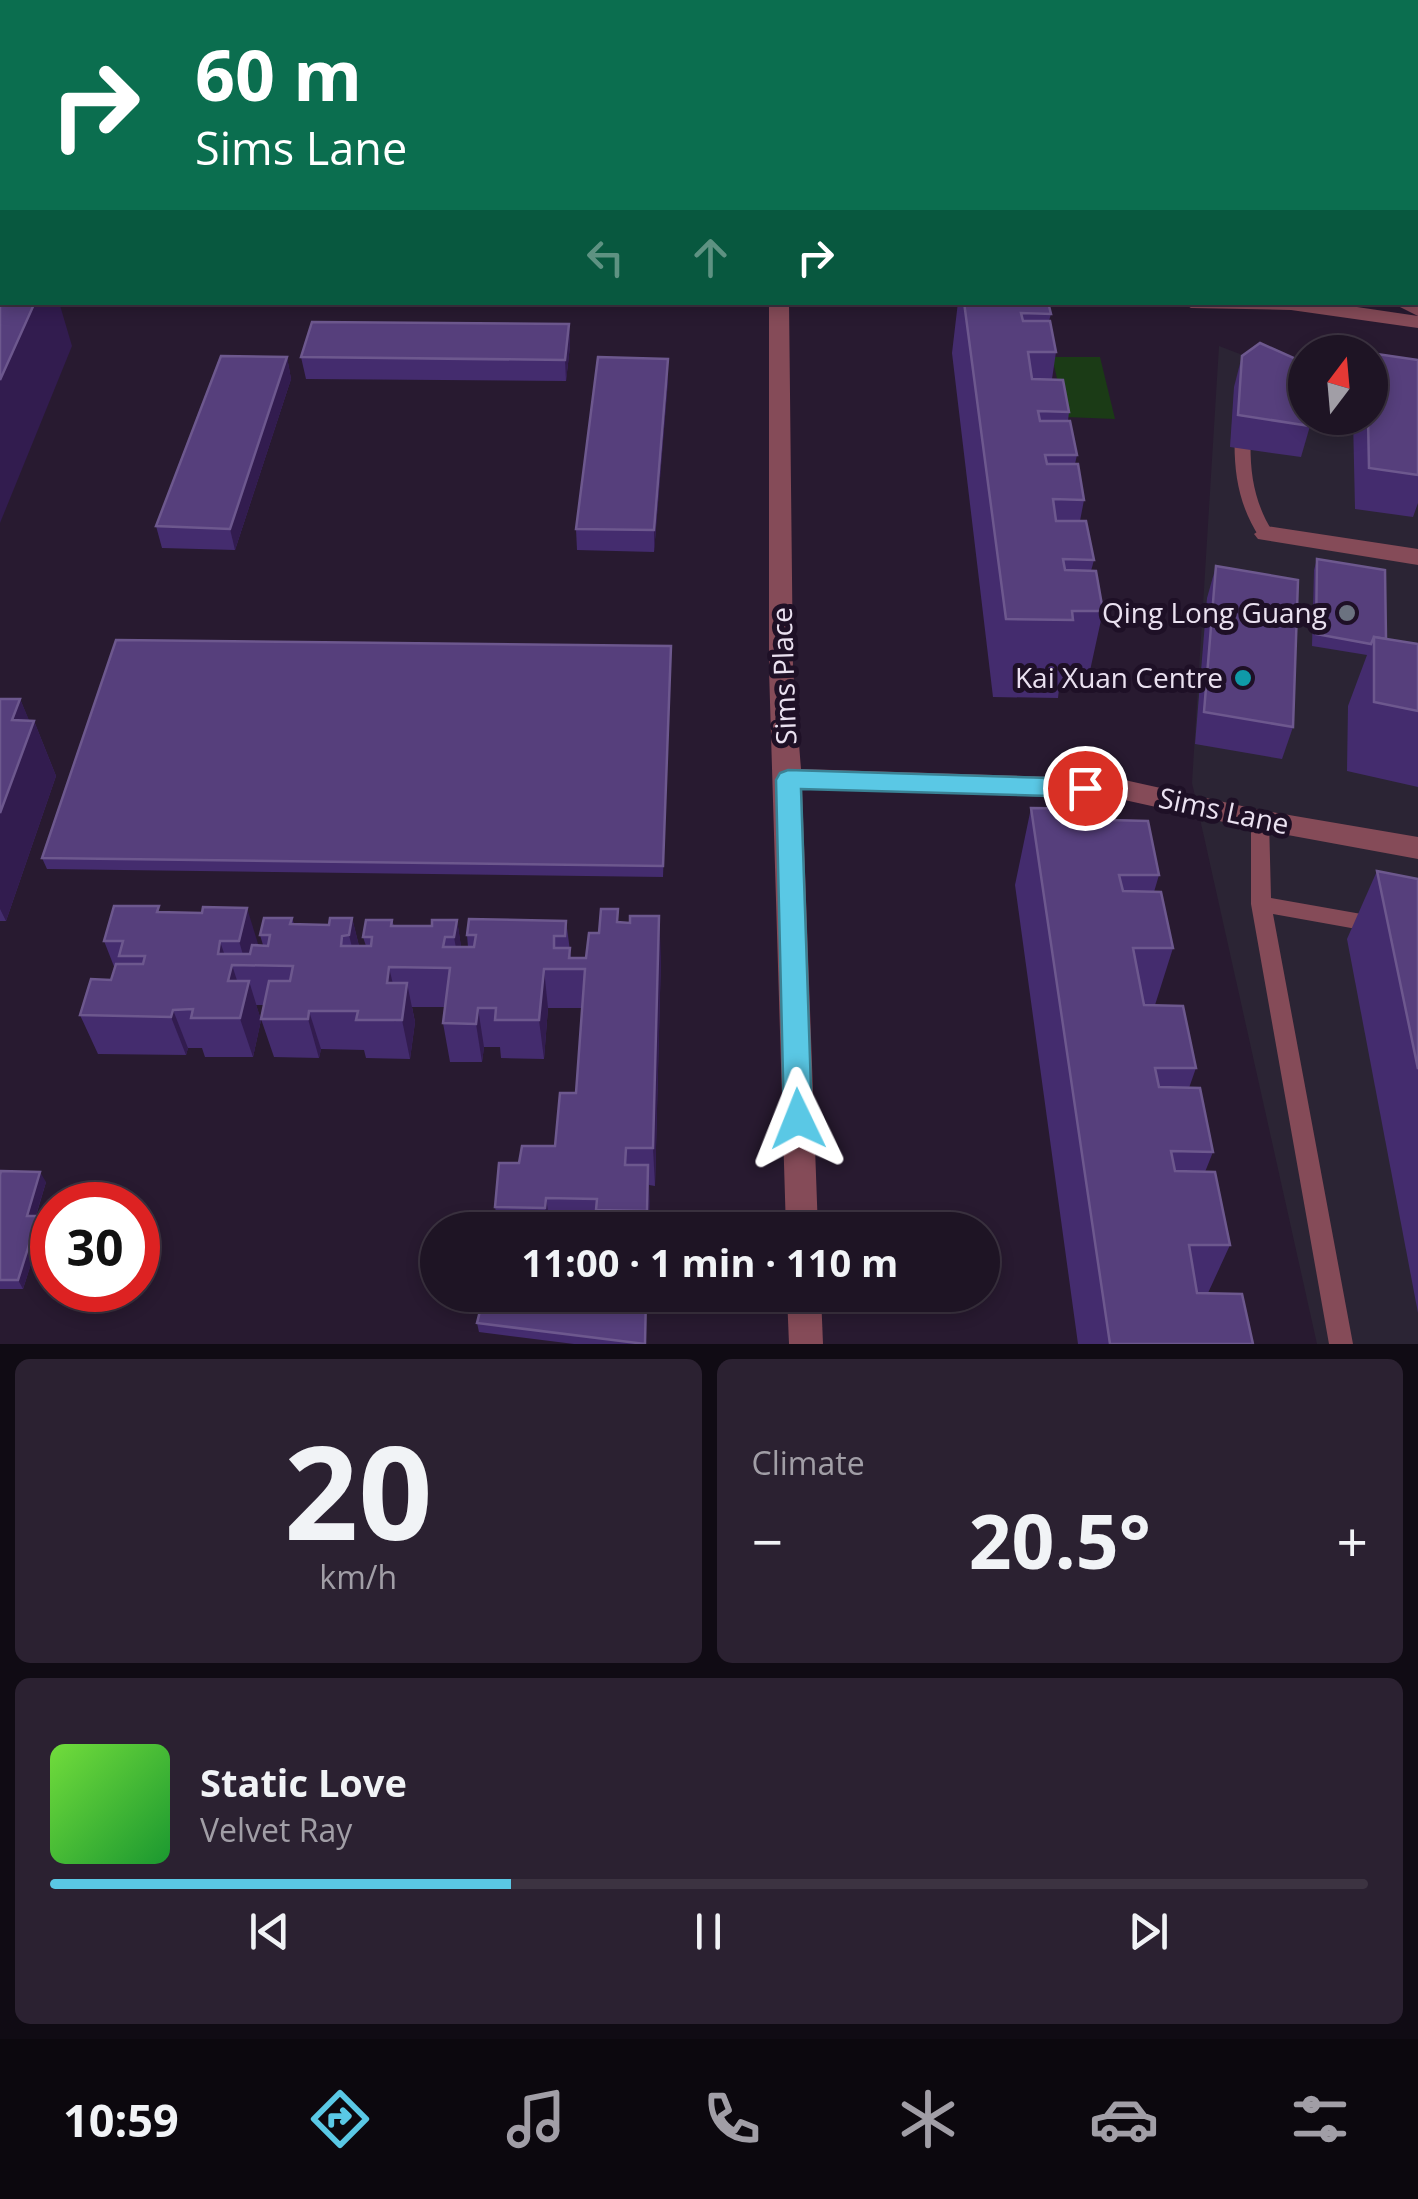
<!DOCTYPE html>
<meta charset="utf-8">
<style>
body{margin:0;font-family:"Open Sans",sans-serif;background:#2b2131;color:#f1f3f6;height:100vh;display:flex;flex-direction:column;font-size:38px;white-space:nowrap}
*{box-sizing:border-box;margin:0}
p{font-size:32px;color:#a19ea6}
.icon{flex:none;width:55px;height:55px;fill:none;stroke:currentColor;stroke-width:2;stroke-linecap:round;stroke-linejoin:round}
.map{position:relative;height:1344px;overflow:hidden}
.panel{display:flex;flex-direction:column;gap:15px;padding:15px;background:#100b14;flex:1}
.panel>*{flex:none}
.banner{position:absolute;left:0px;top:0px;width:1420px;height:305px;box-shadow:0 5px 15px #0003,0 0 0 2px #3c3341;background:#0b6e4f;color:#fff;overflow:hidden}
.needle{width:65px;rotate:16deg}
.buttons{position:absolute;left:1288px;top:335px;display:grid;gap:20px}
.buttons a{display:grid;place-items:center;width:100px;height:100px;border-radius:50%;background:#1e1424;box-shadow:0 5px 15px #0003,0 0 0 2px #3c3341;font-size:50px}
.speed{position:absolute;left:30px;top:1182px;display:flex;gap:20px;font-size:50px;font-weight:700;text-align:center}
.speed>*{display:grid;place-content:center;width:130px;height:130px;border-radius:50%;background:#1e1424;box-shadow:0 5px 15px #0003,0 0 0 2px #3c3341;line-height:1}
.speed .limit{border:15px solid #d22;background:#fff;color:#111}
.pin{position:absolute;display:grid;place-items:center;width:85px;height:85px;color:#fff;margin:-42px;border:5px solid #fff;border-radius:50%;box-shadow:0 2px 10px #0007}
.me{position:absolute;width:110px;margin:-55px;rotate:358deg;stroke-linejoin:round;filter:drop-shadow(0 0 8px #0008)}
.turn{display:flex;align-items:center;gap:35px;height:210px;padding:0 30px;font-size:45px}
.turn .icon{width:130px;height:130px;stroke-width:2.5}
.turn b{display:block;font-size:70px;line-height:85px}
.lanes{display:flex;align-items:center;height:95px;padding:0 30px;background:#0003;justify-content:center;gap:50px;direction:ltr}
.lanes .off{opacity:.35}
.big{font-size:75px;font-weight:700;line-height:1.1}
.panel .tile{flex:1;display:flex;flex-direction:column;justify-content:center;gap:15px;min-width:0;padding:0 35px;border-radius:15px;background:#2b2131}
.panel .dial{align-items:center;gap:0}
.dial b{font-size:130px;line-height:1}
.song{display:flex;align-items:center;gap:30px}
.cover{width:120px;height:120px;border-radius:15px;background:linear-gradient(135deg,hsl(100 70% 55%),hsl(130 70% 35%))}
.played{height:10px;border-radius:5px;background:linear-gradient(90deg,#5ac8e5 35%,#3c3341 35%)}
.keys{display:flex;justify-content:space-around;direction:ltr}
.heat{display:flex;justify-content:space-between;align-items:center;font-size:55px;direction:ltr}
.panel .tiles{flex:1;display:grid;gap:15px;grid-template-columns:1fr 1fr}
.tile:last-child{grid-column:span 2}
.trip{position:absolute;left:420px;top:1212px;width:580px;height:100px;border-radius:50px;background:#1e1424;box-shadow:0 5px 15px #0003,0 0 0 2px #3c3341;font-weight:700;line-height:100px;text-align:center}
.dock{display:flex;height:160px;justify-content:space-around;align-items:center;background:#0c080e;color:#a19ea6}
.dock .icon{width:70px;height:70px}
.dock .current{color:#5ac8e5}
.dock b{font-size:45px;color:#f1f3f6}
.map>svg:first-child{display:block}
</style>
<div class="map">
<svg width="1418" height="1344" viewBox="0 0 1418 1344">
<rect width="100%" height="100%" fill="#281a30"/>
<path fill="#2b2434" d="M1219 346 1245 356 1305 360V418H1370L1418 369V1344H1317L1192 783Z"/>
<g fill="#1b3b16">
<path d="M0 0H713V2H2V25Z"/>
<path d="M1052 357H1100L1115 419 1066 417Z"/>
</g>
<g fill="none" stroke-linecap="round" stroke-linejoin="round">
<g fill="#854b58" fill-rule="evenodd">
<path d="M1226 0H1238L1240 2H1228Z"/>
<path d="M1390 302H1409L1418 307V316Z"/>
<path d="M1243 422 1251 427C1249 467 1252 500 1274 534L1266 539 1260 538C1237 503 1233 468 1235 427Z"/>
<path d="M1260 813 1267 815 1269 820 1271 898 1418 924V940L1273 914 1353 1344H1329L1251 904V820L1253 815Z"/>
</g>
<g fill="#854b58" fill-rule="evenodd">
<rect x="0" y="34" width="2" height="10"/>
<path d="M769 302H789L793 669 801 769 1120 779 1260 810 1418 837V859L1260 830 1120 799 802 789 818 1230H786L769 669Z"/>
<path d="M1266 526 1418 549V565L1258 539 1254 534Z"/>
<path d="M787 1295H821L823 1344H789Z"/>
</g>
<g fill="#854b58" fill-rule="evenodd">
<rect x="0" y="255" width="2" height="12"/>
<path d="M1181 302H1323L1418 316V328L1291 310 1191 308Z"/>
</g>
</g>
<g fill="#442c6e">
<path d="M777 0H1201L1200 2H777Z"/>
<path d="M1311 0H1418V30V2H1313Z"/>
<path d="M958 302H1048L1051 314 1049 321 1056 352 1052 379 1069 412 1068 421 1077 455 1075 464 1084 500 1080 521 1094 560 1091 571 1103 611 1086 689H1059L1058 698 993 697 952 353Z"/>
<path d="M569 324 570 346 566 381 306 379 301 357Z"/>
<path d="M1242 356 1310 426 1301 457 1230 447 1234 387Z"/>
<path d="M287 357 291 379 235 550 162 548 156 526Z"/>
<path d="M1418 360V503L1413 517 1355 509 1353 418H1370Z"/>
<path d="M668 380 654 552 577 550 576 529Z"/>
<path d="M1317 559 1386 639 1418 644V787L1347 771 1348 706 1367 655 1312 646 1314 570Z"/>
<path d="M1216 566 1293 727 1282 759 1195 744 1207 598Z"/>
<path d="M671 657 663 877 47 869 42 858Z"/>
<path d="M0 699H20L29 721H34L56 776 6 921H0Z"/>
<path d="M1031 808 1110 820 1159 875 1154 892 1173 948 1155 1005 1196 1068 1189 1088 1213 1152 1205 1172 1230 1245 1208 1293 1253 1344H1078L1015 885Z"/>
<path d="M1377 871 1418 879V1313L1347 939Z"/>
<path d="M161 913 258 945H263L260 935 292 918 294 924 329 925 352 918 359 946H366L363 937 392 920 394 926H432L457 920 461 947H468L467 935 566 921 571 958H586L599 933 619 922 661 956 655 1186 649 1185V1230H499L495 1207 519 1163 555 1146 576 1093 582 1008H548L544 1059 501 1058 500 1047H484L482 1062H450L443 1023 445 1007H412L415 1022 410 1059 366 1058 364 1050 321 1049 319 1058 274 1057 261 1019 264 1005H256L261 1020 253 1057H205L202 1048H188L186 1055 98 1054 80 1015 111 980 115 969 104 941Z"/>
<path d="M0 1175 46 1182 36 1216 43 1226 23 1289H0Z"/>
<path d="M477 1323 646 1344H574L479 1332Z"/>
</g>
<g fill="#321c4f">
<path d="M35 302H59L72 346 0 523V380Z"/>
<path d="M569 324 570 346 566 381 565 360Z"/>
<path d="M287 357 291 379 235 550 230 529Z"/>
<path d="M668 359V380L654 552V530Z"/>
<path d="M20 699 32 727 34 721 56 776 6 921 0 909V813L12 720Z"/>
<path d="M247 908 259 947 246 965 239 941Z"/>
<path d="M659 916 661 956 655 1186 653 1148Z"/>
<path d="M352 918 362 958 359 975 349 935Z"/>
<path d="M457 920 463 959 461 976 454 937Z"/>
<path d="M220 941 230 971 232 965 244 1002 249 981 261 1020 253 1057 218 954Z"/>
<path d="M389 967 398 1006 395 1022 387 983Z"/>
<path d="M544 969 548 1008 544 1059 539 1020Z"/>
<path d="M407 983 415 1022 410 1059 402 1020Z"/>
<path d="M478 1008 484 1047 482 1062 476 1024Z"/>
<path d="M173 1010 188 1048 186 1055 171 1017Z"/>
<path d="M309 1011 321 1049 319 1058 308 1019Z"/>
<path d="M648 1165 650 1202 649 1230H648Z"/>
<path d="M40 1172 46 1182 33 1225 27 1216Z"/>
<path d="M546 1198 551 1230H548L545 1208Z"/>
<path d="M38 1216 43 1226 23 1289 18 1280Z"/>
</g>
<g fill="#563f7c" stroke="#6d588e" stroke-width="2.5">
<path d="M1345 0H1418V2H1347Z"/>
<path d="M0 271H2V302H35L0 380Z"/>
<path d="M964 302H1048L1051 314 1021 313 1023 321H1050L1056 352H1028L1032 379 1063 380 1069 412 1038 411 1040 421H1070L1077 455H1045L1047 464H1078L1084 500 1053 499 1056 521H1086L1094 560 1063 559 1065 570 1096 571 1103 611H1072L1073 620 1006 619Z"/>
<path d="M312 322 569 324 565 360 301 357Z"/>
<path d="M1260 343 1305 363V418H1311L1310 426 1238 415 1242 356Z"/>
<path d="M1370 353 1418 360V475L1369 468 1368 418H1370Z"/>
<path d="M221 356 287 357 230 529 156 526Z"/>
<path d="M598 357 668 359 654 530 576 529Z"/>
<path d="M1317 559 1385 570 1386 639 1374 637 1371 644 1316 634Z"/>
<path d="M1216 566 1298 580 1293 727 1204 712Z"/>
<path d="M1374 637 1418 644V711L1374 702Z"/>
<path d="M116 640 671 646 663 866 42 858Z"/>
<path d="M0 699H20L12 720 34 721 0 813Z"/>
<path d="M1031 808 1108 809 1110 820 1148 821 1159 875H1119L1123 891 1161 892 1173 948H1133L1144 1005 1183 1006 1196 1068H1155L1159 1087 1200 1088 1213 1152 1171 1151 1175 1171 1215 1172 1230 1245H1189L1197 1293 1242 1294 1253 1344H1110Z"/>
<path d="M1377 871 1418 879V1069Z"/>
<path d="M114 906H159L157 912 202 913 203 907 247 908 239 941H220L218 954H250L252 945 268 946 270 935H260L264 918H292L290 924 329 925 330 918H352L349 935 342 936 341 946H371L372 937H363L366 920H392L391 926H432V920H457L454 937H445L443 947H474L476 935H467L469 919 566 921 565 936H554V948H570L569 958H586L589 933H599L601 909H618L617 922 630 923V916H659L653 1148H626L625 1165H648L647 1211 596 1210 597 1199 546 1198 545 1208 495 1207 499 1163H519L522 1146H555L560 1093H576L585 969H544L539 1020H495L496 1008H478L476 1024 443 1023 450 968 389 967 387 983H407L402 1020H356L358 1011H309L308 1019H261L269 981H290L293 966 232 965 228 981H249L240 1018H191L193 1009 173 1010 171 1017 80 1015 91 979 111 980 116 964H143L145 956H119L123 941H104Z"/>
<path d="M1 1171 40 1172 27 1216H38L18 1280H0V1175Z"/>
<path d="M550 1224 597 1225 598 1230H549Z"/>
<path d="M484 1295H646L645 1344 477 1323Z"/>
</g>
<path fill="#5ac8e5" stroke="#3a8295" stroke-width="2.5" d="M788 770 1085 779 1094 781 1097 788 1094 795 1085 797 801 789 812 1119 808 1128 798 1132 788 1128 784 1119 776 780 780 773Z"/>
<circle fill="#6b7280" stroke="#1e1026" stroke-width="4" cx="1347" cy="613" r="10"/>
<circle fill="#0f9aa8" stroke="#1e1026" stroke-width="4" cx="1243" cy="678" r="10"/>
<g text-anchor="middle" stroke-width="10" stroke-linejoin="round" paint-order="stroke">
<g font-size="28" fill="#eae1f0" stroke="#1e1026" text-anchor="end">
<text x="1327" y="623">Qing Long Guang</text>
<text x="1223" y="688">Kai Xuan Centre</text>
</g>
<g font-size="28" fill="#eae1f0" stroke="#1e1026">
<text transform="translate(784 676) rotate(-92)" y="10">Sims Place</text>
<text transform="translate(1224 811) rotate(12)" y="10">Sims Lane</text>
</g>
</g>
</svg>
<div class="buttons">
<a><svg class="needle" viewBox="-14 -14 28 28"><path d="M0-13l5 13h-10z" fill="#e53935"/><path d="M0 13l5-13h-10z" fill="#a19ea6"/></svg></a>
</div>
<div class="speed"><div class="limit">30</div></div>
<div class="pin" style="left:1085px;top:788px;background:#d93025"><svg class="icon" aria-label="arrive" viewBox="0 0 24 24"><path d="M6 21V4h12l-3 4 3 4H6"/></svg></div>
<svg class="me" style="left:798px;top:1119px" viewBox="-20 -20 40 40"><path d="M0-17L14 15 0 8-14 15z" fill="#5ac8e5" stroke="#fff" stroke-width="4"/></svg>
<div class="trip">11:00 · 1 min · 110 m</div>
<div class="banner">
<div class="turn"><svg class="icon" aria-label="right" viewBox="0 0 24 24"><path d="M7 20v-9h11M14 6l5 5-5 5"/></svg><div><b>60 m</b>Sims Lane</div></div>
<div class="lanes"><svg class="icon off" aria-label="left" viewBox="0 0 24 24"><path d="M17 20v-9H6M10 6l-5 5 5 5"/></svg><svg class="icon off" aria-label="ahead" viewBox="0 0 24 24"><path d="M12 20V5M6 11l6-6 6 6"/></svg><svg class="icon" aria-label="right" viewBox="0 0 24 24"><path d="M7 20v-9h11M14 6l5 5-5 5"/></svg></div>
</div>
</div>
<section class="panel">
<div class="tiles">
<div class="tile dial"><b>20</b><p>km/h</p></div>
<div class="tile"><p>Climate</p>
<div class="heat"><a>−</a><b class="big">20.5°</b><a>+</a></div>
</div>
<div class="tile">
<div class="song"><i class="cover"></i><div><b>Static Love</b><p>Velvet Ray</p></div></div>
<div class="played"></div>
<div class="keys"><svg class="icon" aria-label="previous" viewBox="0 0 24 24"><path d="M18 5L8 12l10 7zM5 5v14"/></svg><svg class="icon" aria-label="pause" viewBox="0 0 24 24"><path d="M8 5v14M16 5v14"/></svg><svg class="icon" aria-label="next" viewBox="0 0 24 24"><path d="M6 5l10 7-10 7zM19 5v14"/></svg></div>
</div>
</div>
</section>
<nav class="dock">
<b>10:59</b>
<svg class="icon current" aria-label="directions" viewBox="0 0 24 24"><path d="M12 3l9 9-9 9-9-9zM9 14v-3h6M13 9l2 2-2 2"/></svg>
<svg class="icon" aria-label="music" viewBox="0 0 24 24"><path d="M9 18V5l10-2v13"/><circle cx="6" cy="18" r="3"/><circle cx="16" cy="16" r="3"/></svg>
<svg class="icon" aria-label="phone" viewBox="0 0 24 24"><path d="M5 4h4l2 5-3 2q2 4 5 5l2-3 5 2v4C11 20 4 13 5 4z"/></svg>
<svg class="icon" aria-label="climate" viewBox="0 0 24 24"><path d="M12 3v18M4 7l16 10M4 17L20 7"/></svg>
<svg class="icon" aria-label="car" viewBox="0 0 24 24"><path d="M5 17H2v-5l4-1 3-4h7l3 4 3 1v5h-3M9 17h6M6 11h13"/><circle cx="7" cy="17" r="2"/><circle cx="17" cy="17" r="2"/></svg>
<svg class="icon" aria-label="filters" viewBox="0 0 24 24"><path d="M4 7h16M4 17h16"/><circle cx="9" cy="7" r="2"/><circle cx="15" cy="17" r="2"/></svg>
</nav>
